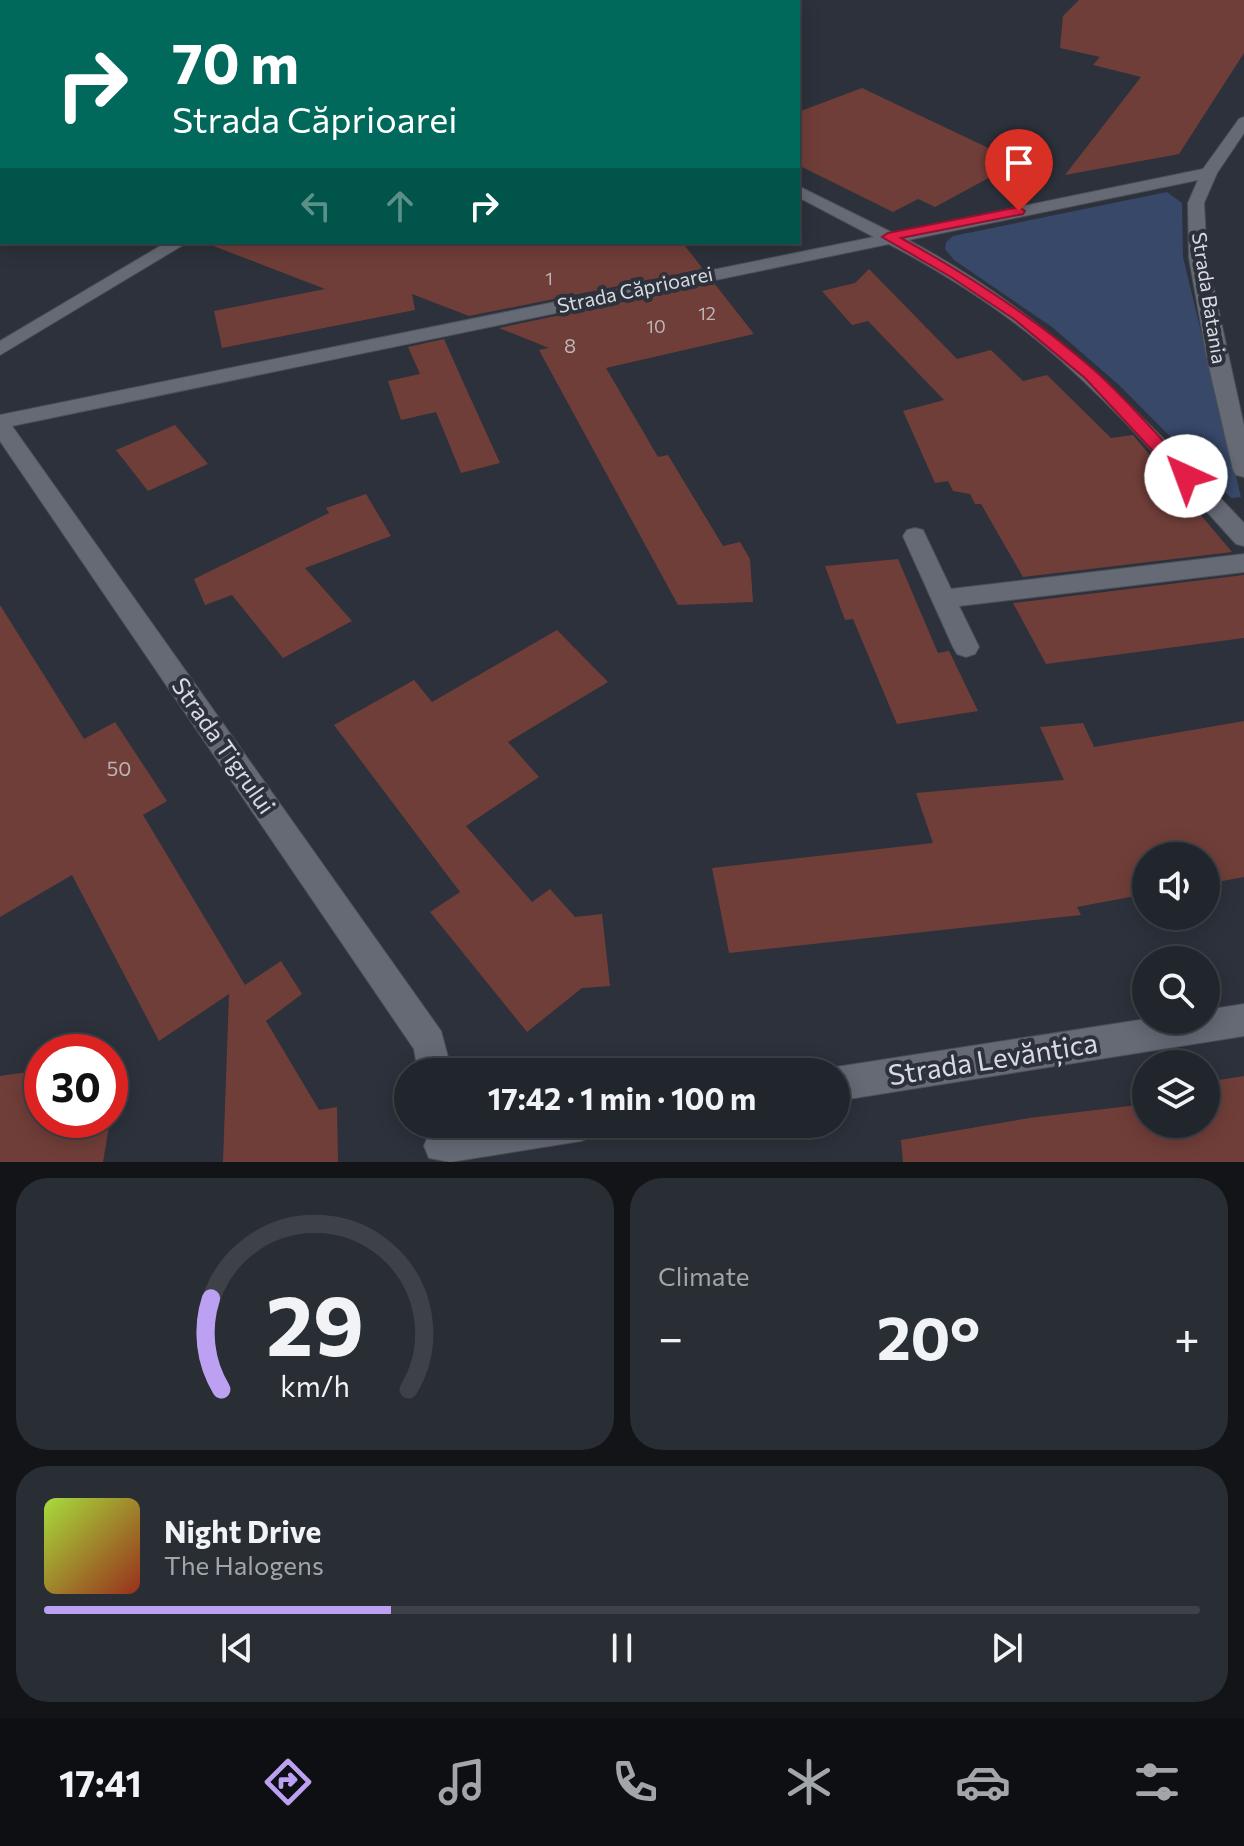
<!DOCTYPE html>
<meta charset="utf-8">
<style>
body{margin:0;font-family:Commissioner,sans-serif;background:#292d34;color:#f1f3f6;height:100vh;display:flex;flex-direction:column;font-size:30px;white-space:nowrap}
*{box-sizing:border-box;margin:0}
p{font-size:26px;color:#a2a5a9}
.icon{flex:none;width:44px;height:44px;fill:none;stroke:currentColor;stroke-width:2;stroke-linecap:round;stroke-linejoin:round}
.map{position:relative;height:1162px;overflow:hidden}
.drawer{display:flex;flex-direction:column;gap:16px;padding:16px;background:#121418;flex:1}
.drawer>*{flex:none}
.banner{position:absolute;left:0px;top:0px;width:800px;height:244px;box-shadow:0 4px 20px #0003,0 0 0 2px #3e4248;background:#00695c;color:#fff;overflow:hidden}
.buttons{position:absolute;left:1132px;top:842px;display:grid;gap:16px}
.buttons a{display:grid;place-items:center;width:88px;height:88px;border-radius:50%;background:#21252c;box-shadow:0 4px 20px #0003,0 0 0 2px #3e4248;font-size:40px}
.speed{position:absolute;left:24px;top:1034px;display:flex;gap:16px;font-size:40px;font-weight:700;text-align:center}
.speed>*{display:grid;place-content:center;width:104px;height:104px;border-radius:50%;background:#21252c;box-shadow:0 4px 20px #0003,0 0 0 2px #3e4248;line-height:1}
.speed .limit{border:12px solid #d22;background:#fff;color:#111}
.pin{position:absolute;display:grid;place-items:center;width:68px;height:68px;color:#fff;margin:-82px -34px;border-radius:50% 50% 50% 0;rotate:-45deg;box-shadow:0 0 8px #0007}
.pin .icon{rotate:45deg}
.me{position:absolute;width:88px;margin:-44px;rotate:317deg;stroke-linejoin:round;filter:drop-shadow(0 0 6px #0008)}
.turn{display:flex;align-items:center;gap:28px;height:168px;padding:0 40px;font-size:36px}
.turn .icon{width:104px;height:104px;stroke-width:2.5}
.turn b{display:block;font-size:56px;line-height:68px}
.lanes{display:flex;align-items:center;height:76px;padding:0 40px;background:#0003;justify-content:center;gap:40px;direction:ltr}
.lanes .off{opacity:.35}
.big{font-size:60px;font-weight:700;line-height:1.1}
.drawer .widget{flex:1;display:flex;flex-direction:column;justify-content:center;gap:12px;min-width:0;padding:0 28px;border-radius:32px;background:#292d34}
.drawer .dial{align-items:center;gap:0}
.dial svg{height:208px;overflow:visible;fill:none;stroke:#3e4248;stroke-width:7;stroke-linecap:round;text-anchor:middle}
.dial text{fill:#f1f3f6;stroke:none}
.song{display:flex;align-items:center;gap:24px}
.cover{width:96px;height:96px;border-radius:12px;background:linear-gradient(135deg,hsl(80 70% 55%),hsl(10 70% 35%))}
.played{height:8px;border-radius:4px;background:linear-gradient(90deg,#bca0f2 30%,#3e4248 30%)}
.keys{display:flex;justify-content:space-around;direction:ltr}
.heat{display:flex;justify-content:space-between;align-items:center;font-size:44px;direction:ltr}
.drawer .tiles{flex:1;display:grid;gap:16px;grid-template-columns:1fr 1fr}
.widget:last-child{grid-column:span 2}
.trip{position:absolute;left:394px;top:1058px;width:456px;height:80px;border-radius:40px;background:#21252c;box-shadow:0 4px 20px #0003,0 0 0 2px #3e4248;font-weight:700;line-height:80px;text-align:center}
.tab-bar{display:flex;height:128px;justify-content:space-around;align-items:center;background:#0d0f12;color:#a2a5a9}
.tab-bar .icon{width:56px;height:56px}
.tab-bar .on{color:#bca0f2}
.tab-bar b{font-size:36px;color:#f1f3f6}
.map>svg:first-child{display:block}
</style>
<div class="map">
<svg width="1244" height="1162" viewBox="0 0 1244 1162">
<rect width="100%" height="100%" fill="#2c313b"/>
<path fill="#374869" d="M1167 192 1182 203 1183 257 1241 497 1231 498 1119 385 1052 327 954 260 945 249 946 242 953 236Z"/>
<g fill="#703e39">
<path d="M1079 0H1244V53L1179 154 1065 175 1141 77 1093 65 1100 57 1060 48 1063 16Z"/>
<path d="M862 88 1018 162 935 207 918 199 893 212 798 165V112Z"/>
<path d="M211 242H682L703 269 469 316 412 294 415 310 222 348 214 311 325 289 211 245Z"/>
<path d="M869 269 957 359 991 350 1023 381 1047 375 1111 438 1133 435 1232 552 1023 577 981 504H975L970 494 953 491 948 481 935 483 903 411 944 400 868 321 852 325 822 291 855 283Z"/>
<path d="M714 283 754 334 606 368 658 457 668 455 723 546 740 542 750 559 753 602 678 605 539 350 549 348 499 328Z"/>
<path d="M444 339 464 384 500 463 461 473 436 412 401 420 388 381 420 374 408 347Z"/>
<path d="M175 425 208 464 148 491 116 450Z"/>
<path d="M366 494 391 536 305 568 352 621 283 658 232 595 205 605 194 579 329 513 326 508Z"/>
<path d="M898 559 938 653 949 651 978 711 897 724 853 619 845 620 825 566Z"/>
<path d="M1244 575V638L1046 664 1013 603Z"/>
<path d="M0 605 84 739 115 722 167 801 143 815 245 985 281 961 302 994 266 1021 319 1110 337 1107 338 1162H223L229 994 159 1041 72 875 0 917Z"/>
<path d="M557 630 608 682 508 742 539 777 466 826 532 902 550 889 575 917 602 914 610 986 582 988 527 1032 430 912 460 892 334 725 414 680 432 702Z"/>
<path d="M1244 721V877L1206 884V856H1146V894L1077 907 1081 915 729 953 712 868 933 843 916 793 1064 780 1040 727 1083 723 1094 747Z"/>
<path d="M120 1061 103 1162H0V1076L42 1070V1120H110V1062Z"/>
<path d="M1244 1076V1162H903L901 1140 1029 1118 1146 1104V1124H1206V1082Z"/>
</g>
<g fill="none" stroke-linecap="round" stroke-linejoin="round">
<g stroke="#4c4f57" stroke-width="2">
<g id="minor">
<path d="M426 0H440L441 2H427Z"/>
<path d="M1244 117V133L1217 173 1204 203 1207 258 1244 426V477L1236 475 1233 470 1207 358 1189 258 1188 203 1198 180 908 240C1047 313 1138 411 1244 523V546L1236 544C1174 476 1114 404 1043 345 996 306 944 273 889 244L12 426 441 1031 452 1072H418L414 1049 0 441V415L874 237 798 197V186L893 233 1203 169 1239 119Z"/>
<path d="M167 242H188L0 355V341Z"/>
<path d="M915 528 923 530 951 589 1244 554V572L959 606 979 647 975 654 966 657 957 654 953 647 903 536 907 530Z"/>
<path d="M1244 1004V1036L836 1101V1072H824L836 1067 1146 1019 1206 1020V1010Z"/>
<path d="M470 1124H598L593 1136 581 1141 450 1162 429 1158 424 1146 429 1134Z"/>
</g>
</g>
<use href="#minor" fill="#656a75" fill-rule="evenodd"/>
</g>
<path fill="#e11d48" stroke="#92132f" stroke-width="2" d="M1019 207 1025 211 1023 214 901 238C970 276 1035 318 1094 370 1129 401 1160 439 1192 472L1195 476 1192 480H1180L1085 378 1014 319 951 277 882 237 888 233Z"/>
<g text-anchor="middle" stroke-width="8" stroke-linejoin="round" paint-order="stroke">
<g font-size="18" fill="#beb4b7">
<text x="549" y="285">1</text>
<text x="707" y="320">12</text>
<text x="656" y="333">10</text>
</g>
<g font-size="20" fill="#d8dbe1" stroke="#2c313b">
<text transform="translate(635 290) rotate(-12)" y="7">Strada Căprioarei</text>
<text transform="translate(1209 298) rotate(81)" y="7">Strada Batania</text>
</g>
<g font-size="20" fill="#beb4b7">
<text x="570" y="353">8</text>
<text x="119" y="776">50</text>
</g>
<g font-size="24" fill="#d8dbe1" stroke="#2c313b">
<text transform="translate(223 746) rotate(55)" y="8">Strada Tigrului</text>
</g>
<g font-size="28" fill="#d8dbe1" stroke="#2c313b">
<text transform="translate(993 1059) rotate(-9)" y="10">Strada Levănțica</text>
</g>
</g>
</svg>
<div class="buttons">
<a><svg class="icon" aria-label="sound" viewBox="0 0 24 24"><path d="M4 9h4l5-4v14l-5-4H4zM17 9q2 3 0 6"/></svg></a>
<a><svg class="icon" aria-label="search" viewBox="0 0 24 24"><circle cx="10" cy="10" r="6"/><path d="M15 15l6 6"/></svg></a>
<a><svg class="icon" aria-label="layers" viewBox="0 0 24 24"><path d="M12 4l9 5-9 5-9-5zM3 14l9 5 9-5"/></svg></a>
</div>
<div class="speed"><div class="limit">30</div></div>
<div class="pin" style="left:1019px;top:211px;background:#d93025"><svg class="icon" aria-label="arrive" viewBox="0 0 24 24"><path d="M6 21V4h12l-3 4 3 4H6"/></svg></div>
<svg class="me" style="left:1186px;top:476px" viewBox="-20 -20 40 40"><circle r="19" fill="#fff"/><path d="M0-13L10 11 0 6-10 11z" fill="#e11d48"/></svg>
<div class="trip">17:42 · 1 min · 100 m</div>
<div class="banner">
<div class="turn"><svg class="icon" aria-label="right" viewBox="0 0 24 24"><path d="M7 20v-9h11M14 6l5 5-5 5"/></svg><div><b>70 m</b>Strada Căprioarei</div></div>
<div class="lanes"><svg class="icon off" aria-label="left" viewBox="0 0 24 24"><path d="M17 20v-9H6M10 6l-5 5 5 5"/></svg><svg class="icon off" aria-label="ahead" viewBox="0 0 24 24"><path d="M12 20V5M6 11l6-6 6 6"/></svg><svg class="icon" aria-label="right" viewBox="0 0 24 24"><path d="M7 20v-9h11M14 6l5 5-5 5"/></svg></div>
</div>
</div>
<section class="drawer">
<div class="tiles">
<div class="widget dial"><svg viewBox="0 0 100 80">
<path d="M14 69A42 42 0 1 1 86 69"/>
<path d="M14 69A42 42 0 0 1 10 34" stroke="#bca0f2"/>
<text x="50" y="56" font-size="32" font-weight="700">29</text>
<text x="50" y="72" font-size="11">km/h</text>
</svg></div>
<div class="widget"><p>Climate</p>
<div class="heat"><a>−</a><b class="big">20°</b><a>+</a></div>
</div>
<div class="widget">
<div class="song"><i class="cover"></i><div><b>Night Drive</b><p>The Halogens</p></div></div>
<div class="played"></div>
<div class="keys"><svg class="icon" aria-label="previous" viewBox="0 0 24 24"><path d="M18 5L8 12l10 7zM5 5v14"/></svg><svg class="icon" aria-label="pause" viewBox="0 0 24 24"><path d="M8 5v14M16 5v14"/></svg><svg class="icon" aria-label="next" viewBox="0 0 24 24"><path d="M6 5l10 7-10 7zM19 5v14"/></svg></div>
</div>
</div>
</section>
<nav class="tab-bar">
<b>17:41</b>
<svg class="icon on" aria-label="directions" viewBox="0 0 24 24"><path d="M12 3l9 9-9 9-9-9zM9 14v-3h6M13 9l2 2-2 2"/></svg>
<svg class="icon" aria-label="music" viewBox="0 0 24 24"><path d="M9 18V5l10-2v13"/><circle cx="6" cy="18" r="3"/><circle cx="16" cy="16" r="3"/></svg>
<svg class="icon" aria-label="phone" viewBox="0 0 24 24"><path d="M5 4h4l2 5-3 2q2 4 5 5l2-3 5 2v4C11 20 4 13 5 4z"/></svg>
<svg class="icon" aria-label="climate" viewBox="0 0 24 24"><path d="M12 3v18M4 7l16 10M4 17L20 7"/></svg>
<svg class="icon" aria-label="car" viewBox="0 0 24 24"><path d="M5 17H2v-5l4-1 3-4h7l3 4 3 1v5h-3M9 17h6M6 11h13"/><circle cx="7" cy="17" r="2"/><circle cx="17" cy="17" r="2"/></svg>
<svg class="icon" aria-label="filters" viewBox="0 0 24 24"><path d="M4 7h16M4 17h16"/><circle cx="9" cy="7" r="2"/><circle cx="15" cy="17" r="2"/></svg>
</nav>
